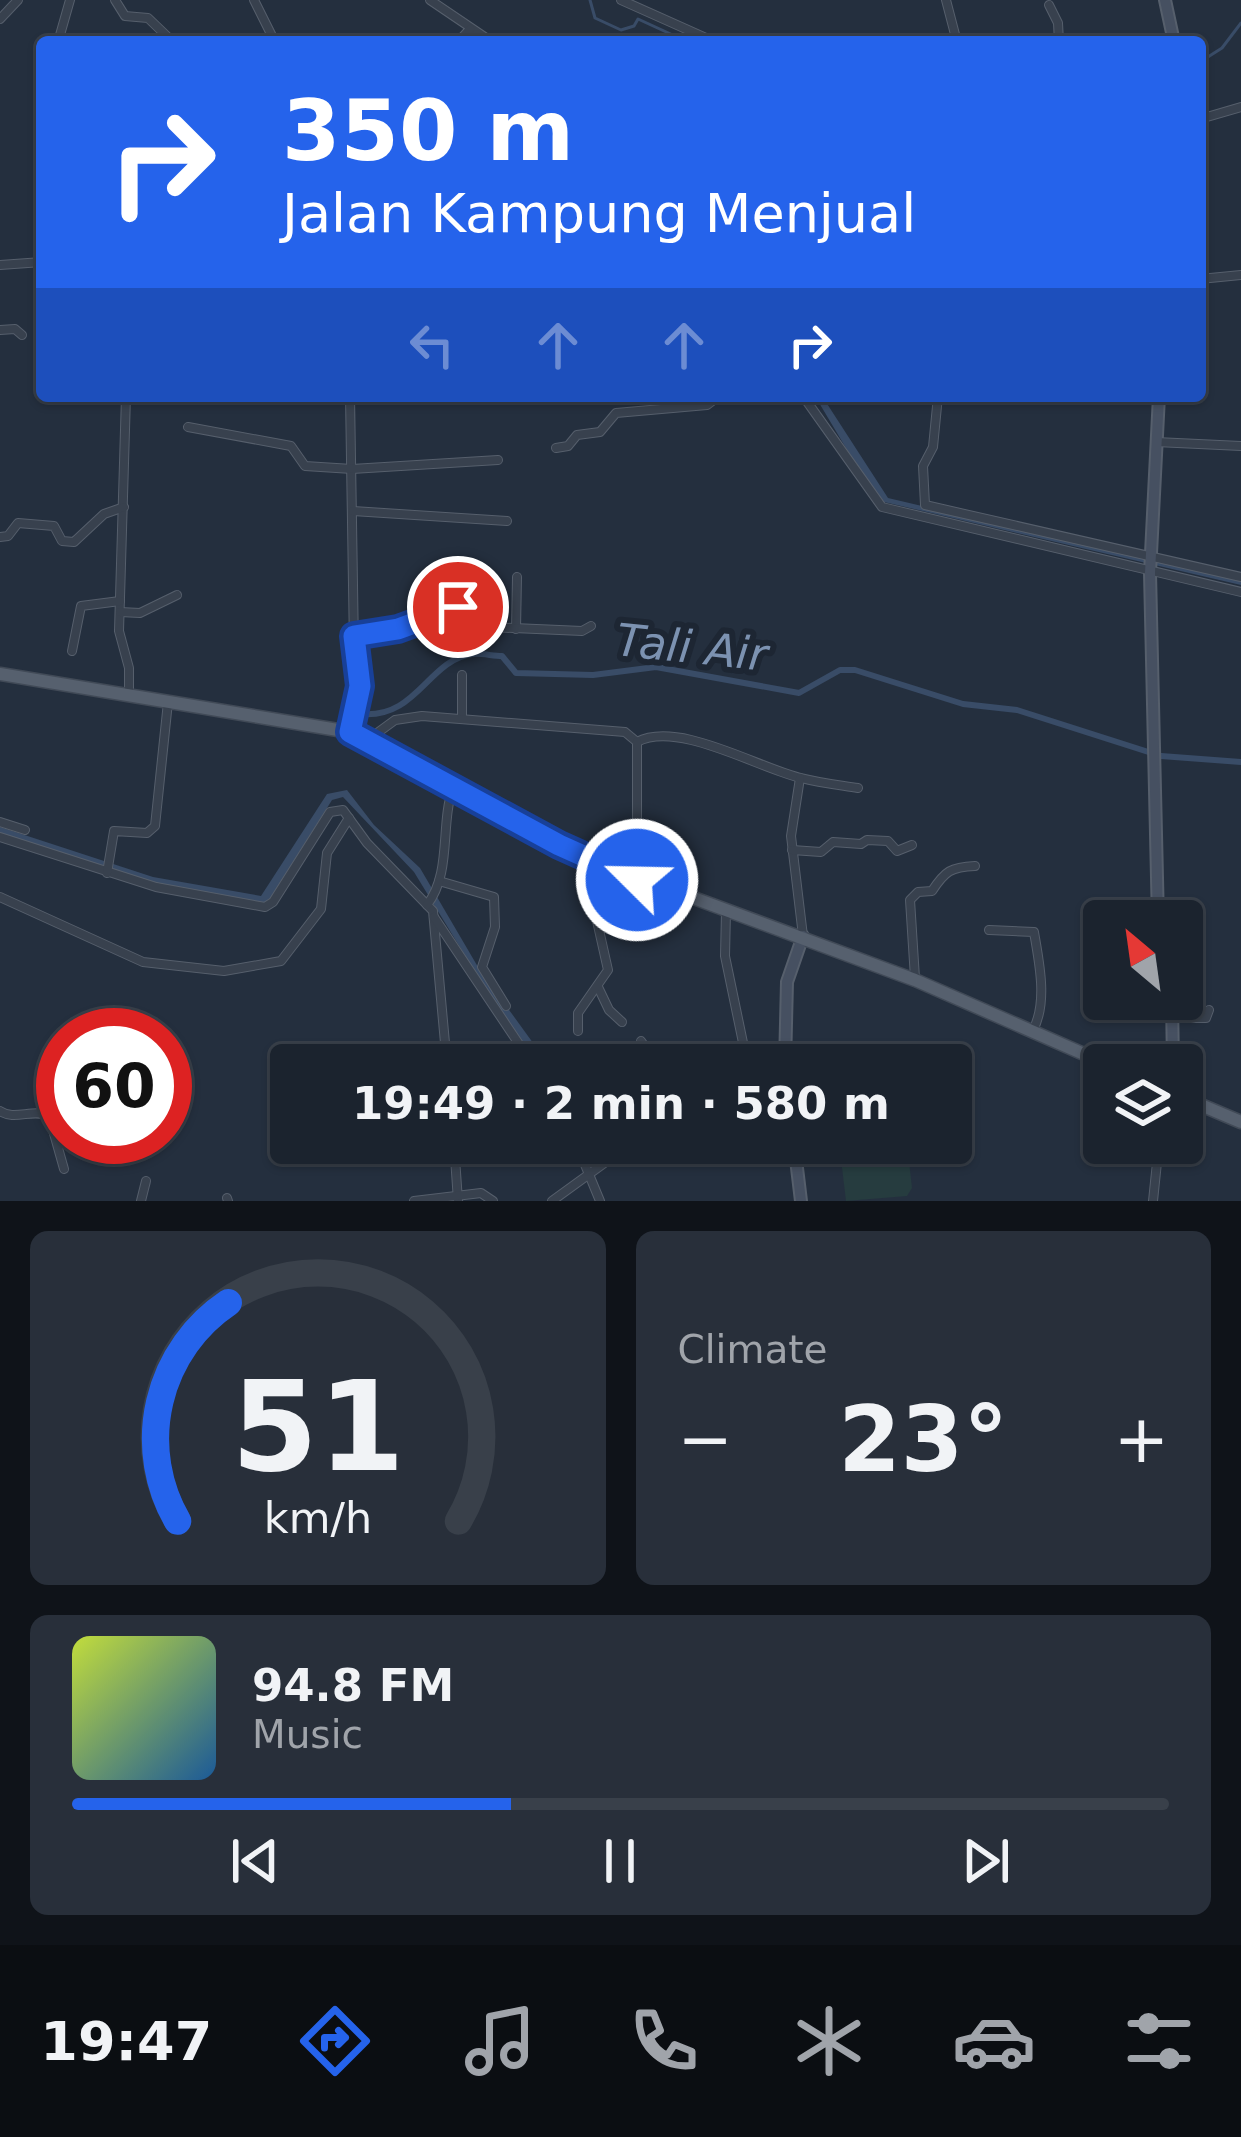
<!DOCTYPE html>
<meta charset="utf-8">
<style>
body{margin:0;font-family:"DejaVu Sans",sans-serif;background:#282f3a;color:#f1f3f6;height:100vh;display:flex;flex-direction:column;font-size:45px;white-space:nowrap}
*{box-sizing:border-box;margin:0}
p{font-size:39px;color:#a0a4aa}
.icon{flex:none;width:66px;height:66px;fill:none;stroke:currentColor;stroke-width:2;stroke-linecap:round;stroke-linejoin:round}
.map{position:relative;height:1201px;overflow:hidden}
.drawer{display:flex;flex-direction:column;gap:30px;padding:30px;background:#0f1319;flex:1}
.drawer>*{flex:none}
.hud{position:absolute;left:36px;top:36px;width:1170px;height:366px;border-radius:12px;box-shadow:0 3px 9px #0004,0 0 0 3px #39404a;background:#2563eb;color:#fff;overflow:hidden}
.needle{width:78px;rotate:331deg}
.controls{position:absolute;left:1083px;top:900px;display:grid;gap:24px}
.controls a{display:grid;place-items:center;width:120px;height:120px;border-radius:12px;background:#1b232e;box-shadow:0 3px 9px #0004,0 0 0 3px #39404a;font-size:60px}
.speed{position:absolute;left:36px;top:1008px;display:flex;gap:24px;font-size:60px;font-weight:700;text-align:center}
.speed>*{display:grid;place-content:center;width:156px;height:156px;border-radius:50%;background:#1b232e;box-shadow:0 3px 9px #0004,0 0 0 3px #39404a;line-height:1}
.speed .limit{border:18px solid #d22;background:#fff;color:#111}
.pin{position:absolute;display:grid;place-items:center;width:102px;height:102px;color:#fff;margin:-51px;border:6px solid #fff;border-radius:50%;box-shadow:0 3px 12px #0007}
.me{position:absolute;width:132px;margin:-66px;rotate:293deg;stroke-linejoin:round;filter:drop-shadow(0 0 9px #0008)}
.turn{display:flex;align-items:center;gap:42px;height:252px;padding:0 48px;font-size:54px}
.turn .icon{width:156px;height:156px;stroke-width:2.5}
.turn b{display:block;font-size:84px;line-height:102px}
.lanes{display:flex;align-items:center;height:114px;padding:0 48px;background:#0003;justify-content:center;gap:60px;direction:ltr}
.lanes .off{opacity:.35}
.big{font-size:90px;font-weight:800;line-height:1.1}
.drawer .tile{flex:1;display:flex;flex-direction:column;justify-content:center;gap:18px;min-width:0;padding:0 42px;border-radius:18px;background:#282f3a}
.drawer .dial{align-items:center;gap:0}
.dial svg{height:312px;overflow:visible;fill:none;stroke:#39404a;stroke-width:7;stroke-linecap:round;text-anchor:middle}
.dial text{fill:#f1f3f6;stroke:none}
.song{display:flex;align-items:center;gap:36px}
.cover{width:144px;height:144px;border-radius:18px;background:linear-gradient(135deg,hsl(70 70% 55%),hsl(210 70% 35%))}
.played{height:12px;border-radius:6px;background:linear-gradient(90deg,#2563eb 40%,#39404a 40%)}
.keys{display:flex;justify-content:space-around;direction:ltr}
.heat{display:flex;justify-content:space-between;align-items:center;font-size:66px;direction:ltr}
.drawer .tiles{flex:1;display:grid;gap:30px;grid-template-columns:1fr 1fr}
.tile:last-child{grid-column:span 2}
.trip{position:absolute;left:270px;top:1044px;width:702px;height:120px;border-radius:12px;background:#1b232e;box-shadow:0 3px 9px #0004,0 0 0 3px #39404a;font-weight:800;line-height:120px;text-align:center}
.tab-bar{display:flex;height:192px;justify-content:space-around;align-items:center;background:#0b0e12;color:#a0a4aa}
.tab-bar .icon{width:84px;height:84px}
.tab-bar .active{color:#2563eb}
.tab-bar b{font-size:54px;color:#f1f3f6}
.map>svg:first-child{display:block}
</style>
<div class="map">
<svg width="1241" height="1201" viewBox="0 0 1241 1201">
<rect width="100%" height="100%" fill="#242f3e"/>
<path fill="#263c3f" d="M839 1143H907L912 1188 907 1196 846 1201Z"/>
<g fill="#394c67">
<path d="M815 396H822L888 498 1241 581V585L884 502 865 480Z"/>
<path d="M347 790 374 825 420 868 478 967 549 1065H538L499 1011 414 872 343 797 332 800 267 904 159 885 0 833V827L153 877 261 896 327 794Z"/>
</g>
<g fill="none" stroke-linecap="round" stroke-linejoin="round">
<g stroke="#394c67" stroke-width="3">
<path d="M590 0 595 18 621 30 634 26 638 19 688 42"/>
<path d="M1200 62 1222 48 1241 23"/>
</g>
<path stroke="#394c67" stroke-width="6" d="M361 714C417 719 428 660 472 654 481 653 493 656 502 656L516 673 593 675 656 667 799 693 840 670H855L963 704 1017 710 1161 756 1241 762"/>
<g stroke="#565f6c" stroke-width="10">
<g id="street">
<path d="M115 0 125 16 148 18 173 42"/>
<path d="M254 0 275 42"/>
<path d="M430 0 492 42"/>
<path d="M621 0 715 42"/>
<path d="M946 0 957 42"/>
<path d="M1049 5 1058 23 1059 42"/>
<path d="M0 19 18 0"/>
<path d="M58 42 70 0"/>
<path d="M458 42 470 29"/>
<path d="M38 87 42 86"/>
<path d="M1200 119 1241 107"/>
<path d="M0 265 42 262"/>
<path d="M1200 279 1241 275"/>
<path d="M0 330 15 329 22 335"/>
<path d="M126 396 119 631 129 668V694"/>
<path d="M350 396 354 648 360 686 350 732"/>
<path d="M803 396 882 507 1241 592"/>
<path d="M938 396 933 447 923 466 925 505 1241 577"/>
<path d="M188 427 291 446 305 466 352 469 498 460"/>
<path d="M1156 442 1241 446"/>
<path d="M556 448 568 446 577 435 600 432 616 413 707 405 719 396"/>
<path d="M353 511 507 521"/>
<path d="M0 537 8 536 18 523 54 526 62 541 74 542 104 514 124 507"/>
<path d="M120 612 140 613 177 595"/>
<path d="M516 629 517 577"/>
<path d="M354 636 398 629 474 604 481 606 488 627 582 631 591 626"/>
<path d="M72 651 81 606 120 601"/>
<path d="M462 675V718"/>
<path d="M369 739 395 720 422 716 625 732 637 742"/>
<path d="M637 742C678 720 758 768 801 778 820 783 839 785 858 788"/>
<path d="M637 742V879"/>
<path d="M800 778 791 836 803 936"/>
<path d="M0 822 25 830"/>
<path d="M0 837 156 887 265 907 273 902 330 812 343 810 367 843 433 911 447 1065"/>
<path d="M792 850 821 852 833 842 861 844 867 840 888 841 897 851 912 845"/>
<path d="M107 873 114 831 147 833 155 826 168 702"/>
<path d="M439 881 494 897 495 927 482 967 506 1006"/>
<path d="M0 897 143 962 224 971 281 961 321 909 327 853 349 818"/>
<path d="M427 905C452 873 440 824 453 788"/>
<path d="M726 911 725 956 747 1062"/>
<path d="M434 917 533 1065"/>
<path d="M989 930 1034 932C1039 962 1048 1002 1033 1030"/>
<path d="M915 978 910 900 918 892 932 891C945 871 951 867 975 866"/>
<path d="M598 987 609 1010 622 1022"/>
<path d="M1174 1018H1206L1209 1010"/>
<path d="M578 1031V1013L608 970 588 881 591 860"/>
<path d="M641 1041 648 1051 649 1065"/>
<path d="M742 1065 784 1056"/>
<path d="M0 1111C14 1121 34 1108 49 1116L64 1169"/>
<path d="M454 1143 458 1201"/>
<path d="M576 1143 600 1201"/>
<path d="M227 1198 228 1201"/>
<path d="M141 1201 146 1181"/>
<path d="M414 1201 481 1193 493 1201"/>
<path d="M552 1201 632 1143"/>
<path d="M1153 1201 1159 1143"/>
</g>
</g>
<g stroke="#565f6c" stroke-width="14">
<g id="secondary">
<path d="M1165 0 1174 42"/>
<path d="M1158 921 1150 573 1159 396"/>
<path d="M1172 999 1173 1065"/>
<path d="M785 1065 787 982 803 936"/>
<path d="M794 1143 801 1201"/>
</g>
</g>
<g stroke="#414a57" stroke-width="15">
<g id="primary">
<path d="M0 674 350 732 591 860 915 980 1109 1065"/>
<path d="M1182 1097 1241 1122"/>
</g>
</g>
<use href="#street" stroke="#38414e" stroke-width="8"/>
<use href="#secondary" stroke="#465061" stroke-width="10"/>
<use href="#primary" stroke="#56606e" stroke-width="12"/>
</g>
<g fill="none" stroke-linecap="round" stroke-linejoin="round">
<g stroke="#184099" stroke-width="30">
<path id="route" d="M458 607 398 629 354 636 360 686 350 732 559 845 637 880"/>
</g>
<use href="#route" stroke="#2563eb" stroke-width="21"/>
</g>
<g text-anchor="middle" stroke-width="12" stroke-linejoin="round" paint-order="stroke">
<g font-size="45" font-style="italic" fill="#7c92b1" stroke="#1d2633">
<text transform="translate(692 647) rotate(6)" y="16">Tali Air</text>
</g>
</g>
</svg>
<div class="controls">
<a><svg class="needle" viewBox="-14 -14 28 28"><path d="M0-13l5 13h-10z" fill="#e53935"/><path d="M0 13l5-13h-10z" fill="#a0a4aa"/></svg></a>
<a><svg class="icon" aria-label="layers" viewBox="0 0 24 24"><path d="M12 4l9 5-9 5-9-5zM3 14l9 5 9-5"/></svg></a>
</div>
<div class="speed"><div class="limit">60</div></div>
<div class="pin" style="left:458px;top:607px;background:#d93025"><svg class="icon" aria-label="arrive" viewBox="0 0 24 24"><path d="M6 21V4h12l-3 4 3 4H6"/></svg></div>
<svg class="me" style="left:637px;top:880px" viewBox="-20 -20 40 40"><circle r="17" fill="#2563eb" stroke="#fff" stroke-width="3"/><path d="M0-11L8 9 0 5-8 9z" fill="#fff"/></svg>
<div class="trip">19:49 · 2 min · 580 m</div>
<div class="hud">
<div class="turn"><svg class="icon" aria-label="right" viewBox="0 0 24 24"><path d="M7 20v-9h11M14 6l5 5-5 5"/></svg><div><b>350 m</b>Jalan Kampung Menjual</div></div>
<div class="lanes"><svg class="icon off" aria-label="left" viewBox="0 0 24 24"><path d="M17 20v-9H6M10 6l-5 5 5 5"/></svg><svg class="icon off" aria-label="ahead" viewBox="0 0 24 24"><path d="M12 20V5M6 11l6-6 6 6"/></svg><svg class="icon off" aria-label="ahead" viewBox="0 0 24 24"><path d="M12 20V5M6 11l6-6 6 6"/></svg><svg class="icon" aria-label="right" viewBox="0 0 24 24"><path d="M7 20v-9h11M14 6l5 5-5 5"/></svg></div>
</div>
</div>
<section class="drawer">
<div class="tiles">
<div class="tile dial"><svg viewBox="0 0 100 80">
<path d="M14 69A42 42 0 1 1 86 69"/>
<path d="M14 69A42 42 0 0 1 27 13" stroke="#2563eb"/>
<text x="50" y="56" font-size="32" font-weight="700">51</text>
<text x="50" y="72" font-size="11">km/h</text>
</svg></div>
<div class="tile"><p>Climate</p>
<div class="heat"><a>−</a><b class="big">23°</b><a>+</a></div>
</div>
<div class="tile">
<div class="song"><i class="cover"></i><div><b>94.8 FM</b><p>Music</p></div></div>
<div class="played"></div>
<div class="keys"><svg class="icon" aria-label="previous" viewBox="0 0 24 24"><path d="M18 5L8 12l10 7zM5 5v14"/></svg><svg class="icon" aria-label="pause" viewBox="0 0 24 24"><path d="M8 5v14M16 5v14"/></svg><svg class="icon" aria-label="next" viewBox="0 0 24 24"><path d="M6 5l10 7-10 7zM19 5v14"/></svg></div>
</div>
</div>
</section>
<nav class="tab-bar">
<b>19:47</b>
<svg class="icon active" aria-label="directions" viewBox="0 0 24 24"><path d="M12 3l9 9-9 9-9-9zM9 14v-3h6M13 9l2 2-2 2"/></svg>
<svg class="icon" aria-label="music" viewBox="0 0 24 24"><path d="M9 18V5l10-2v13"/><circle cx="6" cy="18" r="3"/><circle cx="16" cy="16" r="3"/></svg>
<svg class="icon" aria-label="phone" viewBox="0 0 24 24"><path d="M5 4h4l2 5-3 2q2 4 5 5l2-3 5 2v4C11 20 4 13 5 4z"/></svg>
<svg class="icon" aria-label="climate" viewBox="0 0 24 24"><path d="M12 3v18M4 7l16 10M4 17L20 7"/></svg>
<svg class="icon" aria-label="car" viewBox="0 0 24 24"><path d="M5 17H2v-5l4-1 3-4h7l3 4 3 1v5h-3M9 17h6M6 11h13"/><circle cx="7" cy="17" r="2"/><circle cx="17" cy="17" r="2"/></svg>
<svg class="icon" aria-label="filters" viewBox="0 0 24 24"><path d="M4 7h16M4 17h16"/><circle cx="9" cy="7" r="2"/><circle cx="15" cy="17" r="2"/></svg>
</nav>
